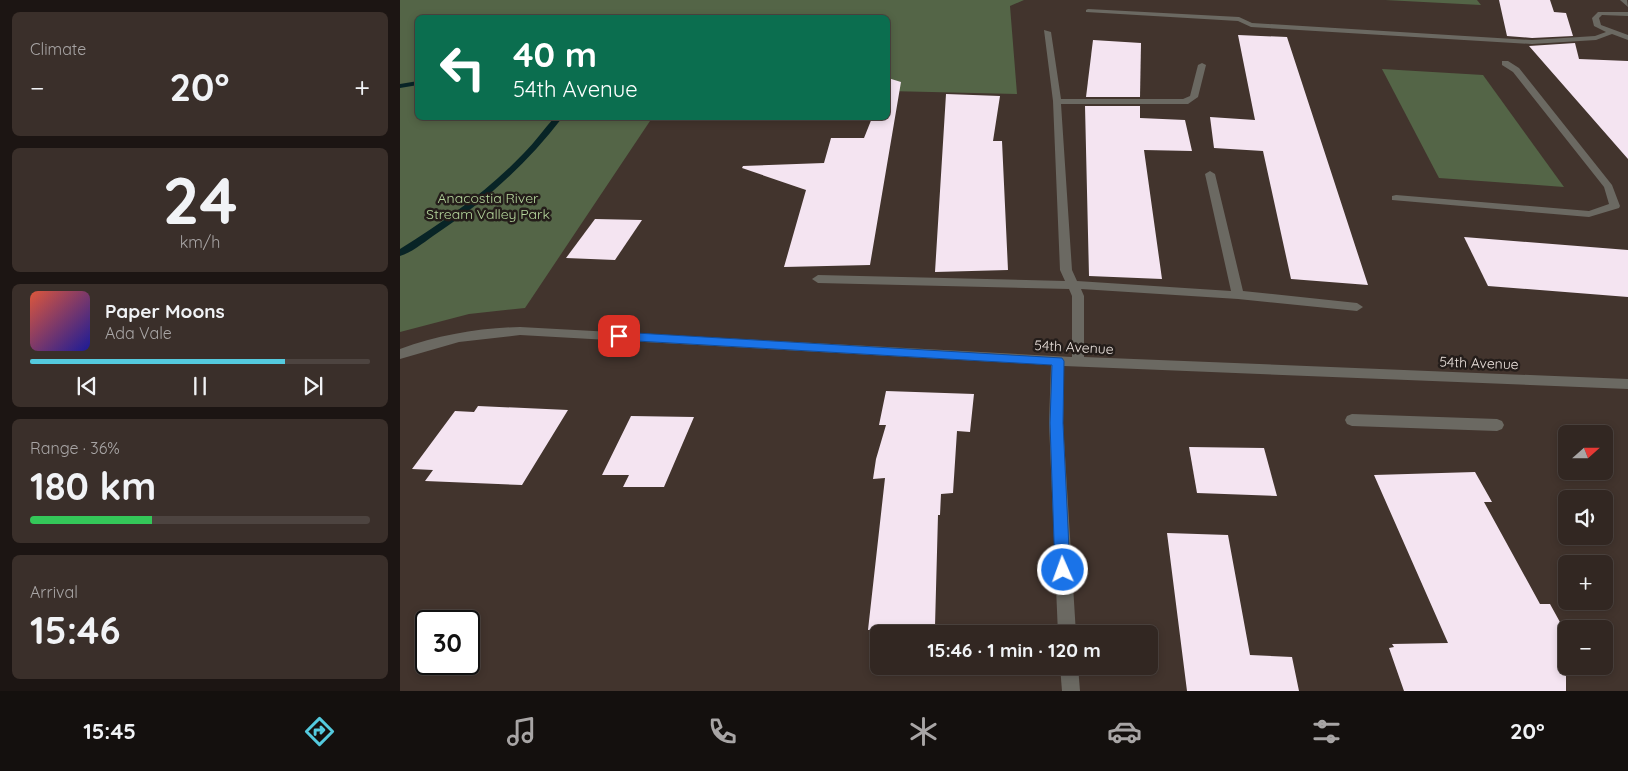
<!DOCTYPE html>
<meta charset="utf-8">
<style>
body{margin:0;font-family:Quicksand,sans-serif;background:#3a2f2a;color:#f1f3f6;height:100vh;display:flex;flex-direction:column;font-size:19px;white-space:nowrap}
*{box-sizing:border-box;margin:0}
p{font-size:16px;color:#a8a5a5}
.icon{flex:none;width:28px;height:28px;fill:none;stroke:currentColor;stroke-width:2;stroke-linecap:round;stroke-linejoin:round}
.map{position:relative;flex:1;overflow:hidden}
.drawer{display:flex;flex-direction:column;gap:12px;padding:12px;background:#1c1513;width:400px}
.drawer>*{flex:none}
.hud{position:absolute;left:15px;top:15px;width:475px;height:105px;border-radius:8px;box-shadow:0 2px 8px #0003,0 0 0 1px #4d4440;background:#0b6e4f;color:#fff;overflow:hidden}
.needle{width:32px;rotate:69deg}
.fabs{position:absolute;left:1158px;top:425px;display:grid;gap:10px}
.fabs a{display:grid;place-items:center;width:55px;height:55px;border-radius:8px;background:#322722;box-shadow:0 2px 8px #0003,0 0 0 1px #4d4440;font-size:25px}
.speed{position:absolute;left:15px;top:610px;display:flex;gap:10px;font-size:25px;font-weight:700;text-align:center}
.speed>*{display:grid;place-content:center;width:65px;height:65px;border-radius:50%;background:#322722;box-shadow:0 2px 8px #0003,0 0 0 1px #4d4440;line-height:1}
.speed .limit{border:2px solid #111;border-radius:8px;background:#fff;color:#111}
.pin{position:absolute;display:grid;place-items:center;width:42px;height:42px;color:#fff;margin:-21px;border-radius:10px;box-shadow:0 2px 8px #0006}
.me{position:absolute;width:55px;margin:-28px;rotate:358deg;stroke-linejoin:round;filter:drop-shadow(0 0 4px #0008)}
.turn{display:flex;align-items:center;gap:18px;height:105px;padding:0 15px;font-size:22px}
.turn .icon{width:65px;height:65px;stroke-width:2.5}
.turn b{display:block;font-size:35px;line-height:42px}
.big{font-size:38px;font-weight:800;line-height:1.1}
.drawer .widget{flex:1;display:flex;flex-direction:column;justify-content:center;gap:8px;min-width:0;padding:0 18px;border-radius:8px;background:#3a2f2a}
.drawer .dial{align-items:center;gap:0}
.dial b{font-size:65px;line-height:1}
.song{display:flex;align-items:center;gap:15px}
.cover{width:60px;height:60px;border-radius:8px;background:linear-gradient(135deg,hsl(10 70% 55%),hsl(240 70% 35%))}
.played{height:5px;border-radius:2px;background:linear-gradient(90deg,#54cade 75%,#4d4440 75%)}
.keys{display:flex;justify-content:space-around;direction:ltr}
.heat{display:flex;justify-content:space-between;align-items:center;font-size:28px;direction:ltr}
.charge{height:8px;border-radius:4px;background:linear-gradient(90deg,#34c759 36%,#4d4440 0)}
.trip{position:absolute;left:470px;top:625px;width:288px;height:50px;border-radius:8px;background:#322722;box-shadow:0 2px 8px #0003,0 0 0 1px #4d4440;font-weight:800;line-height:50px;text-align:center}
.menu{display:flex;height:80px;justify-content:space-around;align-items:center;background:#14100e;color:#a8a5a5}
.menu .icon{width:35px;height:35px}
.menu .on{color:#54cade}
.menu b{font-size:22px;color:#f1f3f6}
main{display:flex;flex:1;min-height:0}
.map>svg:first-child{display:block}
</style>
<main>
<section class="drawer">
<div class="widget"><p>Climate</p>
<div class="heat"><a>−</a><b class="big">20°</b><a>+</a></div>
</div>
<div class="widget dial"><b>24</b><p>km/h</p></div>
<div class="widget">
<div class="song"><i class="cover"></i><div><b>Paper Moons</b><p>Ada Vale</p></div></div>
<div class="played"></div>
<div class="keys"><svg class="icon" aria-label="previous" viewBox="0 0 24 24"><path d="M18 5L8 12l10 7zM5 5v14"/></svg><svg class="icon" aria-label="pause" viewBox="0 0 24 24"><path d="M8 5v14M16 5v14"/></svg><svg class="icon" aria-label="next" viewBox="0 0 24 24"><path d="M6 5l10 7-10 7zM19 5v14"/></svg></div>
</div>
<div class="widget"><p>Range · 36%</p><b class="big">180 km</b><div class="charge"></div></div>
<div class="widget"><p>Arrival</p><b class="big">15:46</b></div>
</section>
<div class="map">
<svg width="1228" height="691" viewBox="0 0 1228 691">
<rect width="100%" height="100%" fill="#42342d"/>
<g fill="#546547">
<path d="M0 0H624L610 6 617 94 488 91V18H18V118H252L125 308 69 314 0 332Z"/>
<path d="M985 0H1077L1081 5Z"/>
<path d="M982 69 1083 75 1164 187 1039 178Z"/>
</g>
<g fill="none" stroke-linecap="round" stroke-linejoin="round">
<g fill="#082426" fill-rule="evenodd">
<path d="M18 81V85L0 88V84Z"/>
<path d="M154 118H162C126 165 82 204 33 236 23 243 11 253 0 256V249C45 221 88 191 124 153 135 142 144 129 154 118Z"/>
</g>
</g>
<g fill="#f4e4f1">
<path d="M1099 0H1150L1154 12 1166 13 1173 36 1132 38 1107 36Z"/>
<path d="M838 35 887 37 968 285 891 279 863 151 814 148 810 117 855 120Z"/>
<path d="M693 40 741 43 740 97H686Z"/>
<path d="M1175 43 1179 59 1228 61V159L1129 46Z"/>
<path d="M488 78 501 82 470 265 384 267 406 190 342 168 343 166 424 163 431 138H464L472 118H488Z"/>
<path d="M546 94 600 96 593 141H602L608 270 535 272Z"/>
<path d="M685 106H740V118L785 120 792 151 744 150 762 279 689 276Z"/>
<path d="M195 219 242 220 215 260 166 258Z"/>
<path d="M1064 237 1228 250V297L1088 286Z"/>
<path d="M486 391 574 394 570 432 557 431 553 493 541 494 540 515H538L535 626 468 630 485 478 473 479 476 459 486 425H479Z"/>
<path d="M78 406 168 410 122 485 25 481 33 470 12 469 55 411 74 412Z"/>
<path d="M231 416 294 417 264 487H223L229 475H202Z"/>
<path d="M789 447 864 448 877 496 797 493Z"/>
<path d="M1075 472 1092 502H1084L1140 604H1150L1166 633V691H1004L989 648 994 647 992 644 1048 643 974 475Z"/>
<path d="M767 533 828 535 850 655 892 657 899 691H787Z"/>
</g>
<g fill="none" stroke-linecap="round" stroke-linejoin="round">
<g fill="#6b6962" fill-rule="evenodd">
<path d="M1220 0H1227L1228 7Z"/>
<path d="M688 9 839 17 852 23 1132 40 1195 36 1206 32 1194 26 1192 18 1198 12H1228V16L1202 15 1199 18 1201 25 1228 35V40L1212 34 1196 40 1132 44 851 27 838 21 686 12V10Z"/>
<path d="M644 30 651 32 661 99H783L790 96 798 65 802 63 806 65 798 97 788 104H661L672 270 677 281 831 291 805 174 810 171 815 174 843 291 957 303 963 307 957 311 838 299 681 289 684 296V357L1228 379V389L664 366 663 423 676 634H658L649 423 651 365 120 335 59 342 0 359V349C39 335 79 328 120 327L672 357V296L669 289 418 283 412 279 418 275 665 281 660 270 653 101Z"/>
<path d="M1102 61H1108L1119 68 1212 185 1220 206 1219 208 1189 217 992 200V196L996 195 1189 211 1209 204 1204 187 1113 72 1102 65Z"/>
<path d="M952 414 1097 419 1102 421 1104 425 1102 429 1097 431 952 426 947 424 945 420 947 416Z"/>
<path d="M660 666H678L680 691H662Z"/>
</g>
</g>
<path fill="#1a73e8" stroke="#114b97" d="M219 332 662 358 664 361 663 423 670 570 668 575 663 578 657 575 655 570 650 423 652 365 219 340 214 336Z"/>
<g text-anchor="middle" stroke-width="5" stroke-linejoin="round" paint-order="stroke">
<g font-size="14" fill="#b6d79d" stroke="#241d1a">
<text x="88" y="203">Anacostia River<tspan x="88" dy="16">Stream Valley Park</tspan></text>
</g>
<g font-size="14" fill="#ebe2dd" stroke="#241d1a">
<text transform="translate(674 347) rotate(3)" y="5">54th Avenue</text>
<text transform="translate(1079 363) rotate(2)" y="5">54th Avenue</text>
</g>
</g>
</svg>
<div class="fabs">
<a><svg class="needle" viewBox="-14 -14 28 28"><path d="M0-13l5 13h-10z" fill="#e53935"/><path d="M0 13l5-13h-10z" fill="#a8a5a5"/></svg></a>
<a><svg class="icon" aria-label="sound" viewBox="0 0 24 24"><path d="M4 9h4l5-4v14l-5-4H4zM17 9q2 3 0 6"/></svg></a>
<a>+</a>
<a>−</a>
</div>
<div class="speed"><div class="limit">30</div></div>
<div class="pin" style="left:219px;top:336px;background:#d93025"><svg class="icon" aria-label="arrive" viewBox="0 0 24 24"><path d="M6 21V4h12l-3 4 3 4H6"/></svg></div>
<svg class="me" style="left:663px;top:570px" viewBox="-20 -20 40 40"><circle r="17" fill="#1a73e8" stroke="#fff" stroke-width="3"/><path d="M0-11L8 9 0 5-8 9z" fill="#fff"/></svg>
<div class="trip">15:46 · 1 min · 120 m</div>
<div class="hud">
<div class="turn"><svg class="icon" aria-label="left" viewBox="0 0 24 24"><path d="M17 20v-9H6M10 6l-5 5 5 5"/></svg><div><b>40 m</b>54th Avenue</div></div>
</div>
</div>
</main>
<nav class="menu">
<b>15:45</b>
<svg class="icon on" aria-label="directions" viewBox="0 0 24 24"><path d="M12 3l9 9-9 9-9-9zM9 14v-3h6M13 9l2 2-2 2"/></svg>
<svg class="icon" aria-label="music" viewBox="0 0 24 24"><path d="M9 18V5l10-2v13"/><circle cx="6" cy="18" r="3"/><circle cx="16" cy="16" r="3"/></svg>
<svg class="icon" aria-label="phone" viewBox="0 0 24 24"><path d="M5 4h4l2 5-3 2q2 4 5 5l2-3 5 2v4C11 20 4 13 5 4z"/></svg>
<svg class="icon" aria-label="climate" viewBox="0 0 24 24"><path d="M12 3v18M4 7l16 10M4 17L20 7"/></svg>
<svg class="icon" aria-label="car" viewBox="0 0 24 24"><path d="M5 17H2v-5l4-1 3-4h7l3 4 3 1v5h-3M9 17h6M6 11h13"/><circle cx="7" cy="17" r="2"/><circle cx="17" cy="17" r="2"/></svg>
<svg class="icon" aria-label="filters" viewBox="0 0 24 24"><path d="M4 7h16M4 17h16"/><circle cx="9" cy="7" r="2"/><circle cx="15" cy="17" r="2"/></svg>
<b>20°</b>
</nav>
